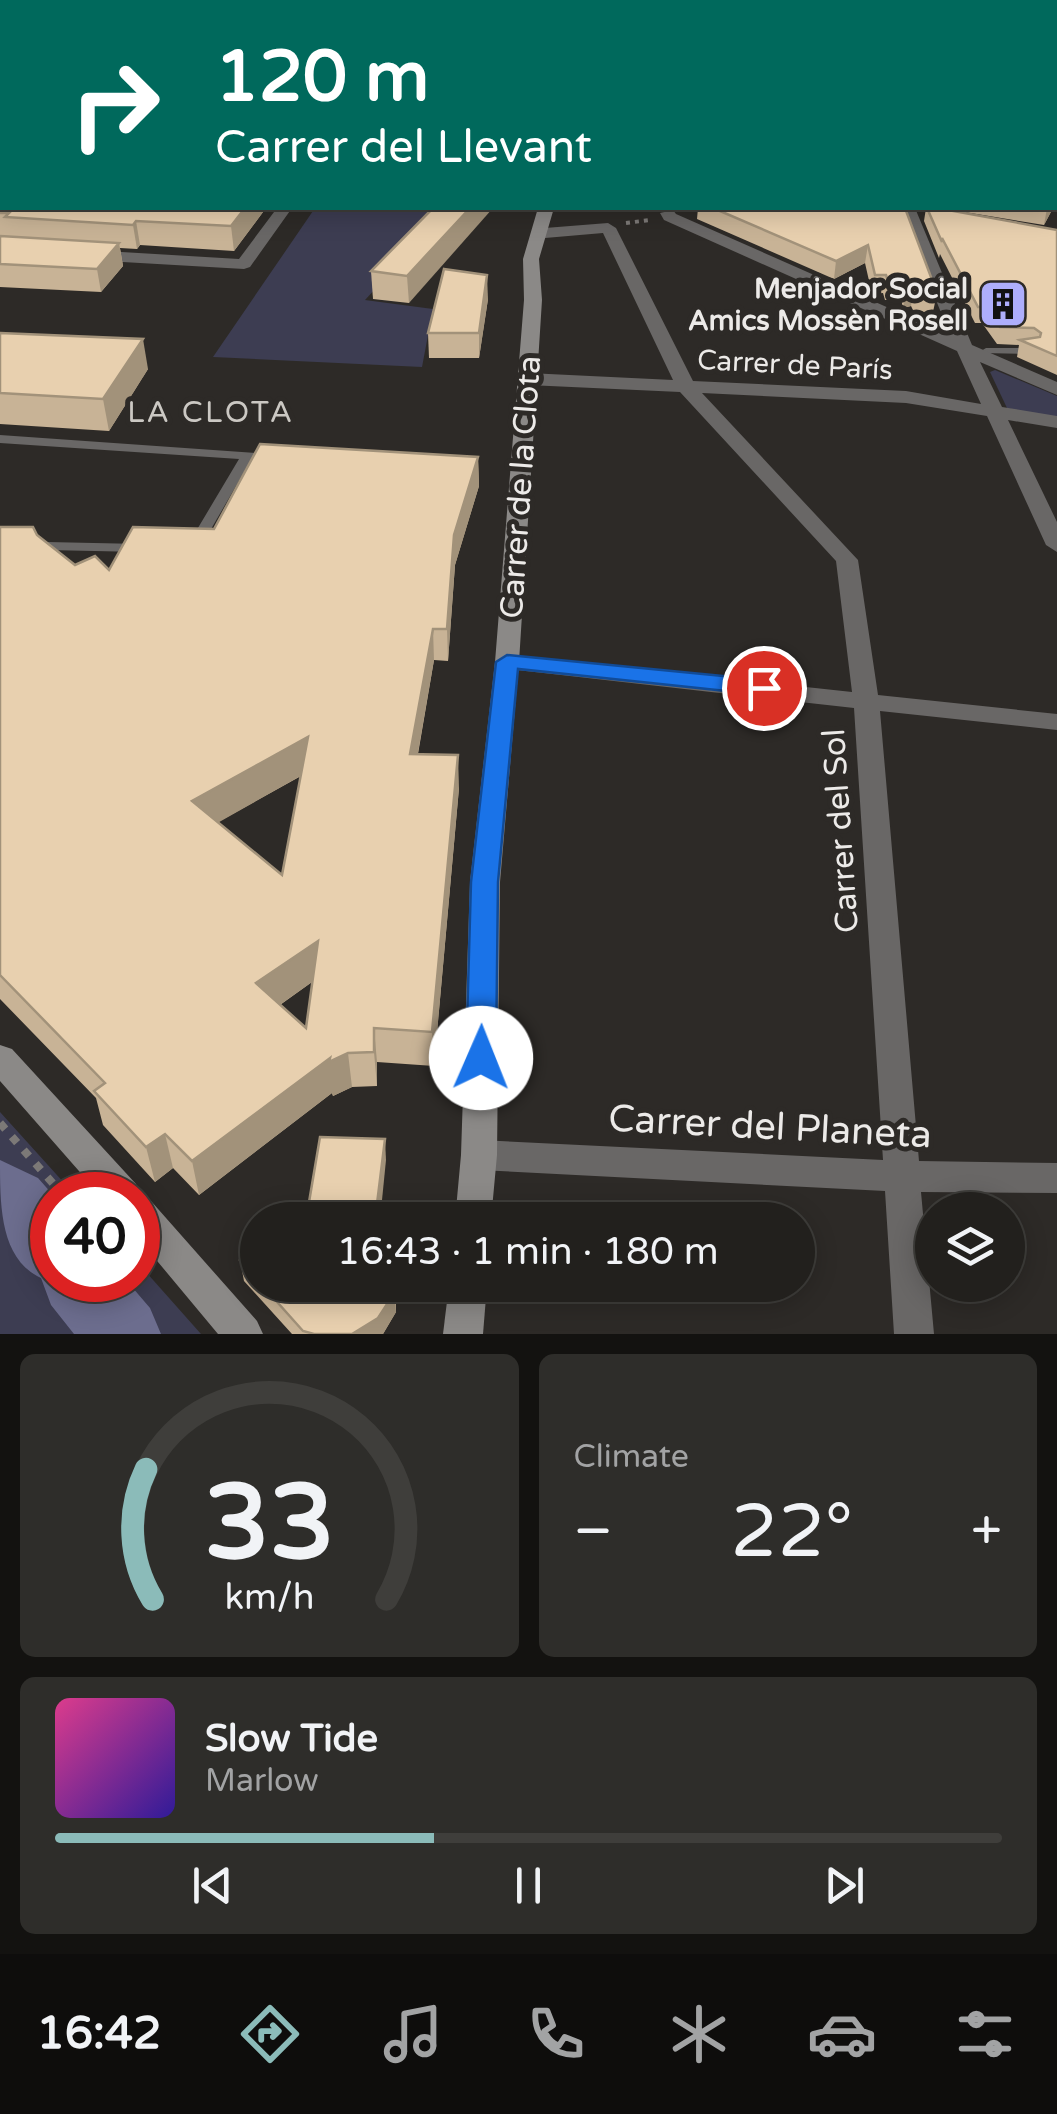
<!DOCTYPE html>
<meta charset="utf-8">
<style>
body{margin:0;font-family:"Varela Round",sans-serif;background:#2e2d2a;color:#f1f3f6;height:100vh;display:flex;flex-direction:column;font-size:38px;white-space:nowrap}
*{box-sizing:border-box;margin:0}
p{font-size:32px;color:#a2a3a4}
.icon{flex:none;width:55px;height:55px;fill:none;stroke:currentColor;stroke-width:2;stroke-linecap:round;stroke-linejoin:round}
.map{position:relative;height:1334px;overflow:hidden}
.sheet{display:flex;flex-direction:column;gap:20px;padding:20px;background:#131210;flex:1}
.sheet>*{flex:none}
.guide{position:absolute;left:0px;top:0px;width:1058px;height:210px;box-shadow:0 5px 25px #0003,0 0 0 2px #3f3e3b;background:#00695c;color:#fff;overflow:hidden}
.buttons{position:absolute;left:915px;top:1192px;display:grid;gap:20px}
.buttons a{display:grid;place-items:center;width:110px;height:110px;border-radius:50%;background:#22201d;box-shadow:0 5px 25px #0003,0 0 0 2px #3f3e3b;font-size:50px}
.speed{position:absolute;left:30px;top:1172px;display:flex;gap:20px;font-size:50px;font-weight:700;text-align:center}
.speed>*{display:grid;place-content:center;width:130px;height:130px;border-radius:50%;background:#22201d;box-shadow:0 5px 25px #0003,0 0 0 2px #3f3e3b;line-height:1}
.speed .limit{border:15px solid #d22;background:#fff;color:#111}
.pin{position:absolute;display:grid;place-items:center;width:85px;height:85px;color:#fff;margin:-42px;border:5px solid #fff;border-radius:50%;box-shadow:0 2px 10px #0007}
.me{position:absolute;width:110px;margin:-55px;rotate:1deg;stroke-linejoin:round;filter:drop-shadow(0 0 8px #0008)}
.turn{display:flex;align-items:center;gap:35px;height:210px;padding:0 50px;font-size:45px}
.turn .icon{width:130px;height:130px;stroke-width:2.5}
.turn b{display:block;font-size:70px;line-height:85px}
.big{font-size:75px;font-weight:600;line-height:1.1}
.sheet .widget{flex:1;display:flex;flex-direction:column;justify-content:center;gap:15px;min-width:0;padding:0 35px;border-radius:15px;background:#2e2d2a}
.sheet .dial{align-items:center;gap:0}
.dial svg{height:260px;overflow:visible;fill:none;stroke:#3f3e3b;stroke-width:7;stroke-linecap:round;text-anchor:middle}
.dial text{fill:#f1f3f6;stroke:none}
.song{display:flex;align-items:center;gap:30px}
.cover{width:120px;height:120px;border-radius:15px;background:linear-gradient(135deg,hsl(330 70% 55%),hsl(250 70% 35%))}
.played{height:10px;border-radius:5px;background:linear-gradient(90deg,#8bbbb9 40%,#3f3e3b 40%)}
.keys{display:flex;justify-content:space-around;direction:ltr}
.heat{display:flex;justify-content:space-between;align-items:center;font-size:55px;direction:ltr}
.sheet .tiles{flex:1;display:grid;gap:20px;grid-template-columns:1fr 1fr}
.widget:last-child{grid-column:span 2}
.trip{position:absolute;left:240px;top:1202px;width:575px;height:100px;border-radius:50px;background:#22201d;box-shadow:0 5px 25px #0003,0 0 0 2px #3f3e3b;font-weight:600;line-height:100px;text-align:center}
.tab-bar{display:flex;height:160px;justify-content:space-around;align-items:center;background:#0e0d0c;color:#a2a3a4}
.tab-bar .icon{width:70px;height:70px}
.tab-bar .on{color:#8bbbb9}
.tab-bar b{font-size:45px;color:#f1f3f6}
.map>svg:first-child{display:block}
</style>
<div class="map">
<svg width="1057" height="1334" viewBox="0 0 1057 1334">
<rect width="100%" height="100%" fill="#2d2a27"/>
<g fill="#3d3d52">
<path d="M315 208H450L365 300 433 309 422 367 213 357Z"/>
<path d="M995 370 1057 396V419L1007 408 990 372Z"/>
<path d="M0 1112 75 1195H52V1280H138V1263L201 1334H0Z"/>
</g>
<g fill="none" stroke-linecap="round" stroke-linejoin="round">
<path fill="#6c6d8e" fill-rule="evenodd" d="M0 1160 38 1178 53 1195 52 1280H126L150 1308 161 1334H74L51 1305 41 1278C0 1259 0 1206 0 1160Z"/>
<path stroke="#7c7977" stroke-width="2.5" stroke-dasharray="2.5 4" stroke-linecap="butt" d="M412 0 416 2"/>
<path stroke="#7c7977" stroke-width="4" stroke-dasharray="4 5" stroke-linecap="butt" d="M626 223 650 220"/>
<path stroke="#7c7977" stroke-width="8" stroke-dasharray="8 10" stroke-linecap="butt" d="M0 1123 63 1195"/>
<g fill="#696766" fill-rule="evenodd">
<path d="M986 348H1029L1034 351 1029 354 982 353 981 351Z"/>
<path d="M0 435 272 454 278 458 272 462 251 460 203 543 196 547 189 543 239 459 0 443Z"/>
<path d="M0 541 141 544 148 548 141 552 0 549Z"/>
</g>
<g fill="#696766" fill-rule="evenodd">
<rect x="1055" y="110" width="2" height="8"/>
<rect x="1055" y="166" width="2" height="8"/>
<path d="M277 208H292L250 267 244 269 88 260 80 255 88 250 239 259Z"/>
<path d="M899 208H915L972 345 1057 382V395L980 362 1002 407 1057 416V428L1008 420 1057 522V552L1046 545 987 416 906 403 702 393 858 560 878 695 1057 714V730L880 711 919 1161 1057 1163V1193L921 1192 934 1334H894L885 1191 479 1170 466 1166 461 1155 466 1144 479 1140 883 1160 854 708 507 669 495 662 507 655 852 692 836 561 680 392 528 385 519 379 528 373 673 380 603 233 545 238 537 233 545 228 608 223 616 228 693 381 906 391 981 404 957 351 664 220 660 213 673 210 676 214 950 335Z"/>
</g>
<g fill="#8b8987" fill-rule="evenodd">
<path d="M318 0H348L349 2H320Z"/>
<path d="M538 208H554L539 259 542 300 519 662 500 882 497 1155 491 1220H455L461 1155 470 882 495 662 524 300 523 259Z"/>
<path d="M0 1045 12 1049 136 1184 140 1197 151 1201 257 1321 263 1334H218L138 1238V1195H100L0 1081Z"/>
<path d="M449 1285H487L483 1334H443Z"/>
</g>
</g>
<g fill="#c8b396" fill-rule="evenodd">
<path d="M100 0 98 2H2V208H266L234 251 140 245 137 249 120 248 123 266 101 292 0 287V1Z"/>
<path d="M433 208 409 303 373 299 371 271Z"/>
<path d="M698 208H905L937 293 933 312H914L911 306 903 308 901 299 885 300 883 293 872 294 865 263 834 279 697 219Z"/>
<path d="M926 208H937L1057 230V375L1017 357 1019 345 997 344 982 323H975L940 254 939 258 924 221Z"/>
<path d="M940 208H1053L1044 225Z"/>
<path d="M488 299 479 358H429L428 333Z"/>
<path d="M0 333 148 369 109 431 0 424Z"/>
<path d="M478 457 479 486 455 565 448 661 434 660 418 754 459 788 434 1066 377 1062V1086L352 1087 333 1096 332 1093 199 1195 173 1168 155 1182 103 1125 96 1098 0 999V527L37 535 75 565 109 570 214 529ZM301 776 282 875 218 822ZM312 982 306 1028 280 1005Z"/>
<path d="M258 1235V1285H396V1312L383 1334H292L244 1281 240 1260Z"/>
</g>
<g fill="#a2927a">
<path d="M85 0H100L98 2H84Z"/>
<rect x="1055" y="54" width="2" height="18"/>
<path d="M245 208H266L234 251 231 226Z"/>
<path d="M470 208H493L409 303 407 276Z"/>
<path d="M1047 208H1053L1044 225Z"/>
<path d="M136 221 140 245 137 249 133 225Z"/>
<path d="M119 243 123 266 101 292 97 269Z"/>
<path d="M868 245 865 263 834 279 836 261Z"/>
<path d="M487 275 488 299 479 358V333Z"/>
<path d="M914 288 911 306 903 308 906 289Z"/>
<path d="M143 339 148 369 109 431 103 399Z"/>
<path d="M478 457 479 486 455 565 448 661 447 629 454 535Z"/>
<path d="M433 629 434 660 412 787 410 754Z"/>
<path d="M308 737 311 770 198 834 192 801Z"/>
<path d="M458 755 459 788 434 1066 432 1032Z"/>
<path d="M318 941 322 975 261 1018 256 983Z"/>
<path d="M374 1028 377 1062V1086L374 1052Z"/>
<path d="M348 1053 352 1087 333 1096 332 1093 199 1195 192 1161 330 1058Z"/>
<path d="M165 1134 173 1168 155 1182 146 1147Z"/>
<path d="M385 1139 386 1160 380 1220H375Z"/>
<path d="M394 1285 396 1312 383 1334H352Z"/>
</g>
<g fill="#e8d0af" stroke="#a2927a" stroke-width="2.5" fill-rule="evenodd">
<path d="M1 0H85L84 2H2V208H245L231 226 136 221 133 225 5 217 9 213H0Z"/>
<path d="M186 0H190L258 2H183Z"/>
<path d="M580 0H1057V54H1055V2H569Z"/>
<path d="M433 208H470L407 276 371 271Z"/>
<path d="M713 208H905L937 293H917L914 288 906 289 904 281H888L886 275H875L868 245 836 261Z"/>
<path d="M927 208H937L1057 230V356L1020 340 1040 337 1041 333 1034 328 1000 327 985 307H978L942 238V242Z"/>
<path d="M0 236 119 243 97 269 0 264Z"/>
<path d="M444 269 487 275 479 333H428Z"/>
<path d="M0 333 143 339 103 399 0 393Z"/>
<path d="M260 444 478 457 454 535 447 629H433L410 754 458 755 432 1032 374 1028V1052L348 1053 329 1062 330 1058 192 1161 165 1134 146 1147 94 1091 105 1083 0 975V527H33L37 535 75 565 95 556 109 570 133 527 214 529ZM308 737 282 875 192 801ZM318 941 306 1028 256 983Z"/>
<path d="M320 1137 385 1139 375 1220H306Z"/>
<path d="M245 1233 258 1235V1280L240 1260Z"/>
<path d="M262 1285H394L395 1292 378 1318 352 1334H314L303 1331Z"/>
</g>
<path fill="#1a73e8" stroke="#114b97" stroke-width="2.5" d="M507 655 764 680 776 688 764 695 518 669 498 882 496 1058 492 1066 481 1070 470 1066 466 1058 471 882 496 662Z"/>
<defs>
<g id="building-square" transform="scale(2.5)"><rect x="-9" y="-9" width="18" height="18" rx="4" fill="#aeaefb" stroke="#2d2a27"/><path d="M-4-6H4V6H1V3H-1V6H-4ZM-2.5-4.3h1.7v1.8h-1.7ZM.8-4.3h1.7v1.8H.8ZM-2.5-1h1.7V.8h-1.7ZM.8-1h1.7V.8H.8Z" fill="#111"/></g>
</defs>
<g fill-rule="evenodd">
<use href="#building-square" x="1003" y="304"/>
</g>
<g text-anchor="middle" stroke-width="10" stroke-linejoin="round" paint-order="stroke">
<g font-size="28" font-weight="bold" fill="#eceae8" stroke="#2d2a27" text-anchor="end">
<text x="968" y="298">Menjador Social<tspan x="968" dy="32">Amics Mossèn Rosell</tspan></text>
</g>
<g font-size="28" fill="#eceae8" stroke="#2d2a27">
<text transform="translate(795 364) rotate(3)" y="10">Carrer de París</text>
</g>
<g font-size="30" letter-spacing="2.5" fill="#cbc8c3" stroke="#2d2a27">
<text x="211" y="422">LA CLOTA</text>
</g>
<g font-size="32" fill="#eceae8" stroke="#2d2a27">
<text transform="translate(520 487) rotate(-86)" y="11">Carrer de la Clota</text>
<text transform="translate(840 831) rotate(-94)" y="11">Carrer del Sol</text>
</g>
<g font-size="38" fill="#eceae8" stroke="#2d2a27">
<text transform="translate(770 1126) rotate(3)" y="13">Carrer del Planeta</text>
</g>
</g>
</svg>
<div class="buttons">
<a><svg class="icon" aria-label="layers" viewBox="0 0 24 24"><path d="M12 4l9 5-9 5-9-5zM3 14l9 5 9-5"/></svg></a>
</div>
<div class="speed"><div class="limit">40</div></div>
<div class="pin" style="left:764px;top:688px;background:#d93025"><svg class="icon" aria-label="arrive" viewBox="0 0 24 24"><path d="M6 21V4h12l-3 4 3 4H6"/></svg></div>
<svg class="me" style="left:481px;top:1058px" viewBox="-20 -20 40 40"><circle r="19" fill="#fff"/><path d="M0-13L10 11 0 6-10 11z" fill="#1a73e8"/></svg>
<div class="trip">16:43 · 1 min · 180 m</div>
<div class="guide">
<div class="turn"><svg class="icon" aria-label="right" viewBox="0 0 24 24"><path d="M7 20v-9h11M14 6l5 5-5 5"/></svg><div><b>120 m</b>Carrer del Llevant</div></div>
</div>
</div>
<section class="sheet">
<div class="tiles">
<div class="widget dial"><svg viewBox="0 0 100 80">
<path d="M14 69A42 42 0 1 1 86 69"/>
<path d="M14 69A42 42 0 0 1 12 29" stroke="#8bbbb9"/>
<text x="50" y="56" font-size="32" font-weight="700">33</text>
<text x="50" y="72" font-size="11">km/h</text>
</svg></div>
<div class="widget"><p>Climate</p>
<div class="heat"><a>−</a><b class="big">22°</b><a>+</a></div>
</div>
<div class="widget">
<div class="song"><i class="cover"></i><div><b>Slow Tide</b><p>Marlow</p></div></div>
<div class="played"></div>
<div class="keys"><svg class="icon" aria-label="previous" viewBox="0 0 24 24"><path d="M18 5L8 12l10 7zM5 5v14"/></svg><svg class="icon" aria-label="pause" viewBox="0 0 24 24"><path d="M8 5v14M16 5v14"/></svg><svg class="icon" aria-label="next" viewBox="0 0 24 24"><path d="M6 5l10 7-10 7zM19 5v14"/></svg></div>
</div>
</div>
</section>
<nav class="tab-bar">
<b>16:42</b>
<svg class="icon on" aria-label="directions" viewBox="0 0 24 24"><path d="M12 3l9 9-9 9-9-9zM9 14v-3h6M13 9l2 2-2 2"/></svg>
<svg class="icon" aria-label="music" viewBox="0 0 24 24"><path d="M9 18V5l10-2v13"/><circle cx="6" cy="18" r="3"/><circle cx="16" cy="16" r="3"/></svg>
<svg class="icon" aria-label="phone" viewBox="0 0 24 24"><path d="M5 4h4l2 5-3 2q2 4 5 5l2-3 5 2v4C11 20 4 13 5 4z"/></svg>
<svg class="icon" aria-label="climate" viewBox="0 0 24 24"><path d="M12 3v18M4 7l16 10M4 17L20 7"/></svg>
<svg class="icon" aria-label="car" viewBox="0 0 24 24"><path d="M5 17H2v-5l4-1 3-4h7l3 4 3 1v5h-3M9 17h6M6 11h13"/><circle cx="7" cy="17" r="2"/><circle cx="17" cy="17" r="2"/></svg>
<svg class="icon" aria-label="filters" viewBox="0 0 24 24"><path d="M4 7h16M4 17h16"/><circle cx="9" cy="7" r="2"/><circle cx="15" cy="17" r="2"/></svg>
</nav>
